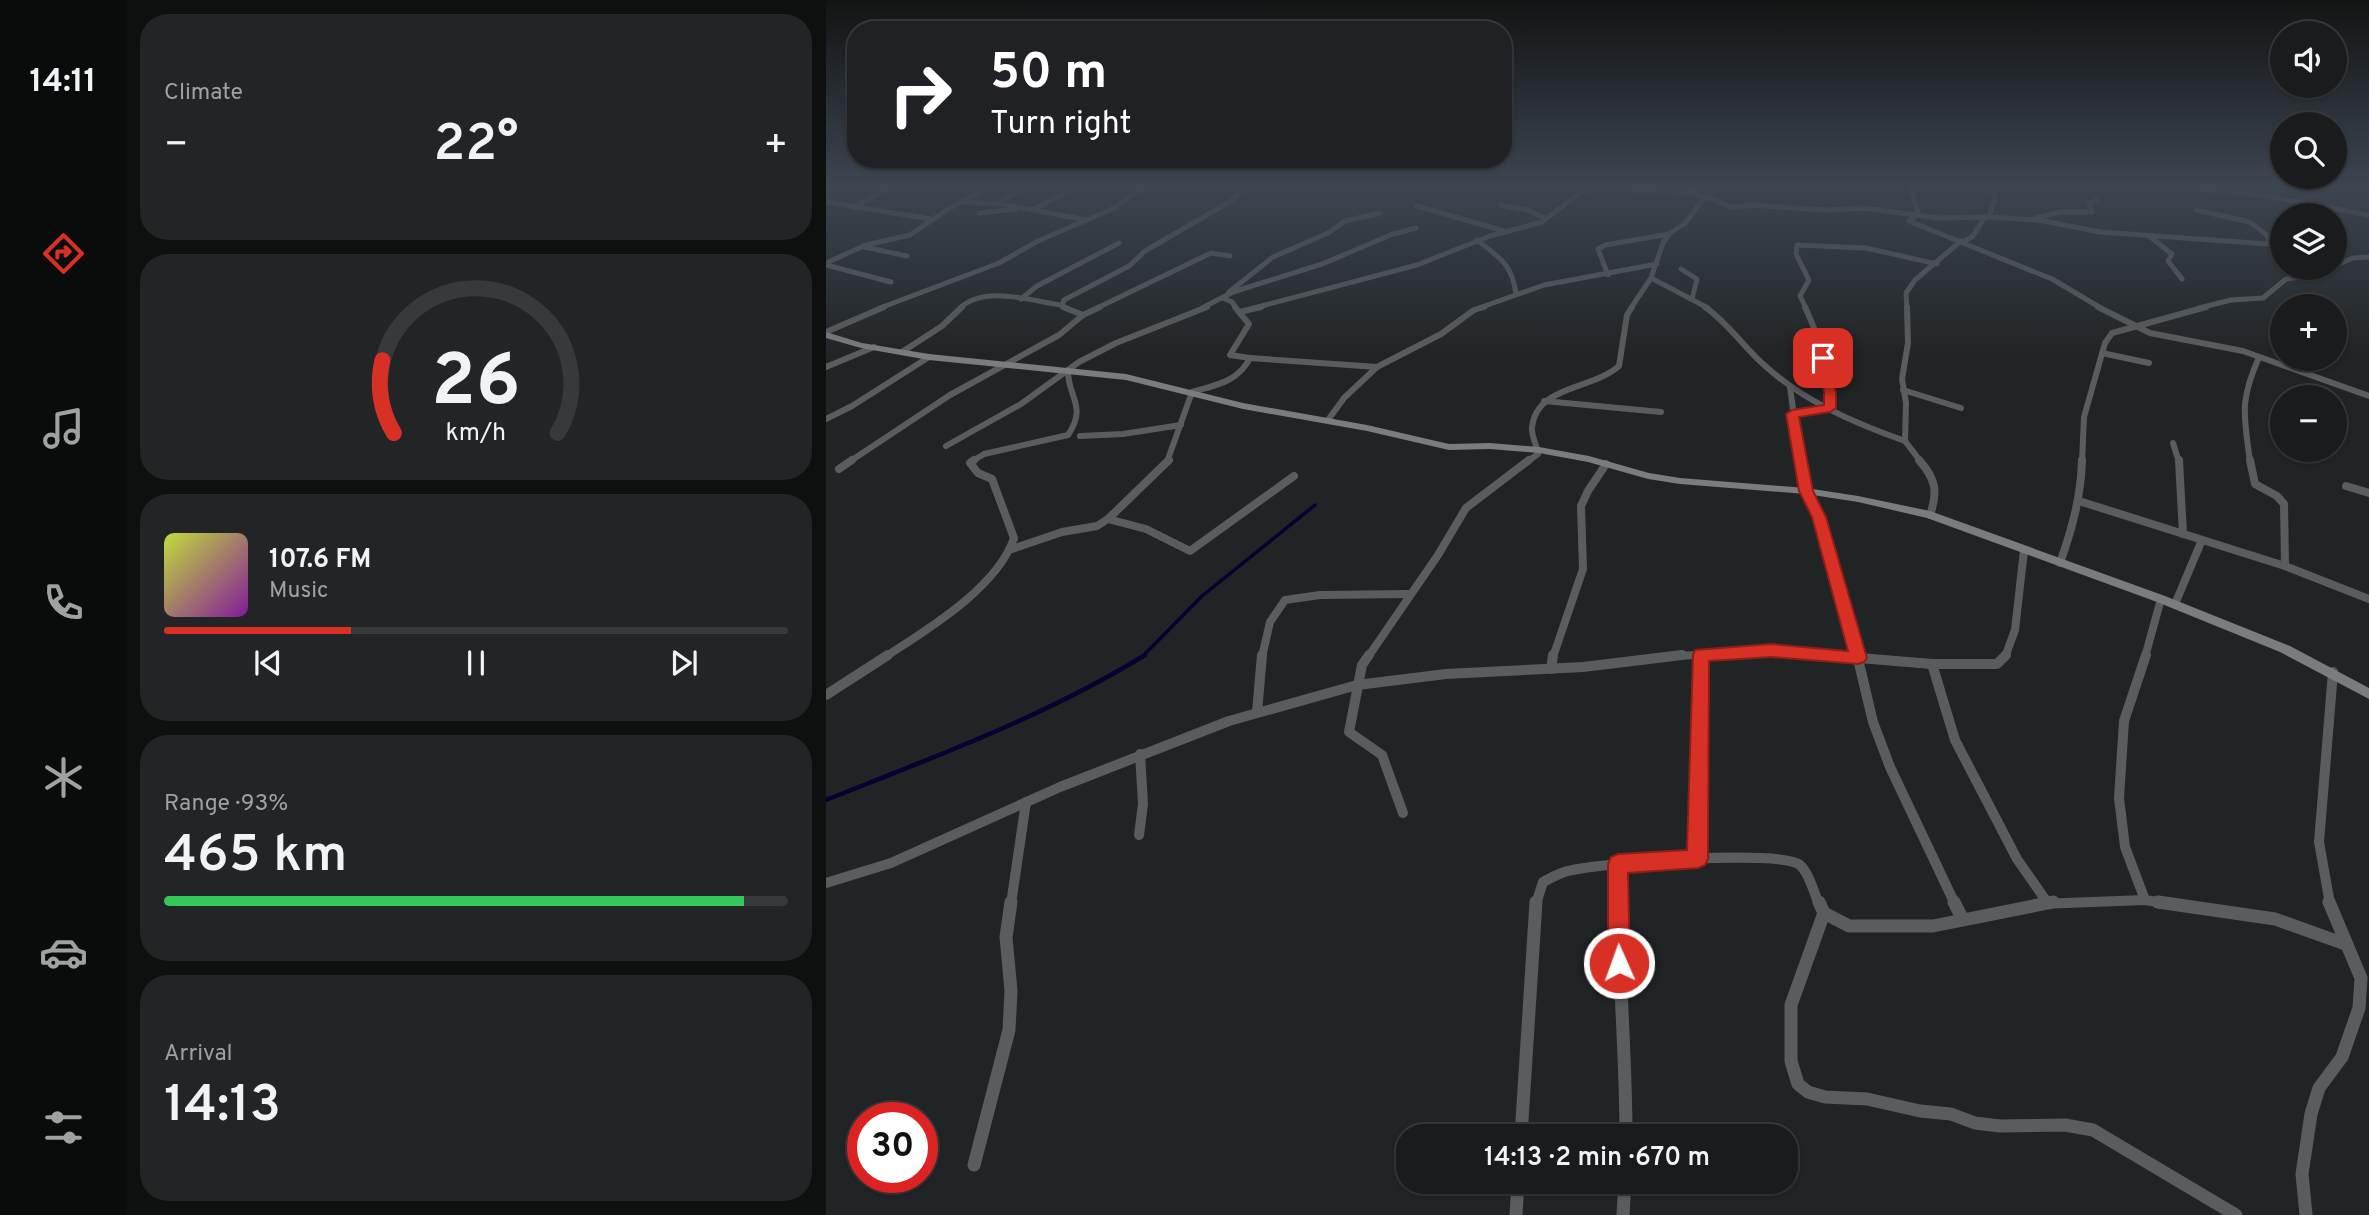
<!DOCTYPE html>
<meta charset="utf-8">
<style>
body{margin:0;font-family:Overpass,sans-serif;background:#222425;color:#f1f3f6;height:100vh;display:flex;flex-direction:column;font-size:26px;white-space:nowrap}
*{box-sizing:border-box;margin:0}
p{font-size:23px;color:#9fa1a3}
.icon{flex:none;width:38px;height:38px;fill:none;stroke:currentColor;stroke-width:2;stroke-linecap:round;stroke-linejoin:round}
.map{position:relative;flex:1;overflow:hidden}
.drawer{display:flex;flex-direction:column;gap:14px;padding:14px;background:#0e0f0f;width:700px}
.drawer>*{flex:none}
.top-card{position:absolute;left:21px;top:21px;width:665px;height:147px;border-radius:28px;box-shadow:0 2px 5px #0004,0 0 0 2px #37393b;background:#202124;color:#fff;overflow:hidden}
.fabs{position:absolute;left:1444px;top:21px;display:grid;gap:14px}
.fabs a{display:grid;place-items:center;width:77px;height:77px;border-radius:50%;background:#191b1c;box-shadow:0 2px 5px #0004,0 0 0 2px #37393b;font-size:35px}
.speed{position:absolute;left:21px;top:1102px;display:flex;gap:14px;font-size:35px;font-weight:700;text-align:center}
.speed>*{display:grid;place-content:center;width:91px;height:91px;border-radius:50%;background:#191b1c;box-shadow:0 2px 5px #0004,0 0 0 2px #37393b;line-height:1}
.speed .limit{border:10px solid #d22;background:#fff;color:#111}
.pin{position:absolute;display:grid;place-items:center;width:60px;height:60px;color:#fff;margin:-30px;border-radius:14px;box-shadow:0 4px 10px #0006}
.me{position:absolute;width:77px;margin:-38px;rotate:358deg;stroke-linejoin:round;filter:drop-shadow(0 0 5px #0008)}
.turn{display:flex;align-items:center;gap:24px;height:147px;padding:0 28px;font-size:32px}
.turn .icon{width:91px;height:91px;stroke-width:2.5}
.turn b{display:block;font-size:49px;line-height:60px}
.big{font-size:52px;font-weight:600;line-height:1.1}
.drawer .widget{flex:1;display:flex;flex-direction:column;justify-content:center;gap:10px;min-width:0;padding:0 24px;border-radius:28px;background:#222425}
.drawer .dial{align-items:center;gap:0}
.dial svg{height:182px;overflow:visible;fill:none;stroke:#37393b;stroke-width:7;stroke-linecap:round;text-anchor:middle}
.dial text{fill:#f1f3f6;stroke:none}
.song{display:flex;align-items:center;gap:21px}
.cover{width:84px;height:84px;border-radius:10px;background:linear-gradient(135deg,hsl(70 70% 55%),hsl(290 70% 35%))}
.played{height:7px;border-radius:4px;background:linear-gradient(90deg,#d93025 30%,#37393b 30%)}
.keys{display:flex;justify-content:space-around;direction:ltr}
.heat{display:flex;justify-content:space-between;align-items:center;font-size:38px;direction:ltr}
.charge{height:10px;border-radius:5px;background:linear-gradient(90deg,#34c759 93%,#37393b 0)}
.trip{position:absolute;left:570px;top:1124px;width:402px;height:70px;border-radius:28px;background:#191b1c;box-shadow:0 2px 5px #0004,0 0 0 2px #37393b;font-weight:600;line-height:70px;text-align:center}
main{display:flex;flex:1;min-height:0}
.menu{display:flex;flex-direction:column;width:126px;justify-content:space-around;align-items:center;background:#0a0b0b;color:#9fa1a3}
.menu .icon{width:49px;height:49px}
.menu .selected{color:#d93025}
.menu b{font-size:32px;color:#f1f3f6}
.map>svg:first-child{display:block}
</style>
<main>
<nav class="menu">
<b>14:11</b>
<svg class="icon selected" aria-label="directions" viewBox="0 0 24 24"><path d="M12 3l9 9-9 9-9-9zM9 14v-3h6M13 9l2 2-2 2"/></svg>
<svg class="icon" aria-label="music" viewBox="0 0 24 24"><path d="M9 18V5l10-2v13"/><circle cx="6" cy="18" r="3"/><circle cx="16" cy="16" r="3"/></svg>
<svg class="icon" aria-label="phone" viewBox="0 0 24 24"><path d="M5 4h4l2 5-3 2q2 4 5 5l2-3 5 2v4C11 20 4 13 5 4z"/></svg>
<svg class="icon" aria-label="climate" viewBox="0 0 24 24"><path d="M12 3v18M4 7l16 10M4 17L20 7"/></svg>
<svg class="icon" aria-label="car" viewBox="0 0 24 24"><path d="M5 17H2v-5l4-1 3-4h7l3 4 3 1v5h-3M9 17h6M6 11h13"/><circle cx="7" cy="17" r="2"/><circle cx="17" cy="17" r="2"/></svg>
<svg class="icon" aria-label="filters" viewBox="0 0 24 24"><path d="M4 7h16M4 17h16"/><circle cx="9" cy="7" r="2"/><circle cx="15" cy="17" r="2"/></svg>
</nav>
<section class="drawer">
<div class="widget"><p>Climate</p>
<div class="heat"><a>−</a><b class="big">22°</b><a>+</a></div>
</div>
<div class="widget dial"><svg viewBox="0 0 100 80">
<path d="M14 69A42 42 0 1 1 86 69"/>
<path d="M14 69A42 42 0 0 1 9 37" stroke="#d93025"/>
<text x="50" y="56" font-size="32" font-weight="700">26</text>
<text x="50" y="72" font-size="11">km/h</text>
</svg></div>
<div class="widget">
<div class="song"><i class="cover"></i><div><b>107.6 FM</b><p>Music</p></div></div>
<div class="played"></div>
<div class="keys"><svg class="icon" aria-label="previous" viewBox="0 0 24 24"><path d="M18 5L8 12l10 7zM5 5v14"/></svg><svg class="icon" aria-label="pause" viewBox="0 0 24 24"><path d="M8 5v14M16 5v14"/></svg><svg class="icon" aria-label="next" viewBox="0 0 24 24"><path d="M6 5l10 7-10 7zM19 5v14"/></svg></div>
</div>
<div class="widget"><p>Range · 93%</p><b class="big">465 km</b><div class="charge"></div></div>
<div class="widget"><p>Arrival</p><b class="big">14:13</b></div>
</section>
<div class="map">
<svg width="1543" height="1215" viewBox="0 0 1543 1215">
<rect width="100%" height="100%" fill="#212425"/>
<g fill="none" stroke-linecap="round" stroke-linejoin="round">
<path stroke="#060131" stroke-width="3.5" d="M316 657 376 596 489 505"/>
<path stroke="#060131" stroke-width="4.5" d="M0 800C108 757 220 716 319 655"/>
<g stroke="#5b5c5d" stroke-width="5">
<path d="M759 186 861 193 887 199 905 207 927 205 999 210 1038 208 1112 218 1163 217 1169 199 1165 186"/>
<path d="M1350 186 1440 196 1543 215"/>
<path d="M1084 187 1093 215"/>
<path d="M0 191 8 186"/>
<path d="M0 202 105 219"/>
<path d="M136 202 175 204 261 220"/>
<path d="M171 203 191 192"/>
<path d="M675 205 702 210 719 218"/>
<path d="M591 206 678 231"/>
<path d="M28 207 66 186"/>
<path d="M208 209 252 186"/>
<path d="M1370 210 1424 222 1442 236 1443 243"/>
<path d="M153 213 190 209"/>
<path d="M1091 214 1083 221 1226 279 1275 308"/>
<path d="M1163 217 1213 220 1274 232 1456 245"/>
<path d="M1210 218 1234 212H1266L1263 203 1271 200"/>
<path d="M1323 236 1346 254 1342 261 1356 279"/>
<path d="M651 240C674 258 686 264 690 294"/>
<path d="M1137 242 1147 236 1159 217"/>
<path d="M38 247 81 256"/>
<path d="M0 263 40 245 84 235 122 209 165 186"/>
<path d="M0 265 65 282"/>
<path d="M1508 266 1527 258 1543 257"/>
<path d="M855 269 871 279 866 299"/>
<path d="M782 275 772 249 779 245 843 234"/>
<path d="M825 278 882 308"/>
<path d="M403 292 447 257 502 233 519 221 554 213"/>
<path d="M397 298 406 302 410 308"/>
<path d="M195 299 211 286 293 243"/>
<path d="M54 308 173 263 212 241 286 209 319 186"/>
<path d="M134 308C159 285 205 301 235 305"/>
<path d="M241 308 236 306 238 300 303 266 319 251 405 201 421 186"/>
<path d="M271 308 385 253 404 256"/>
<path d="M376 308 407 292 496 264 567 234 590 228"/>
<path d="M428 308 591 265 664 236 716 222 763 186"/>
<path d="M653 308 718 285 831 264"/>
<path d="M805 308 825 278 837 243 843 234 859 223 879 197"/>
<path d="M980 308 974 296 983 280 970 254 971 245 1040 248 1111 264"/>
<path d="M1081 308 1080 293 1089 280 1135 241"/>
<path d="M1373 308 1405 300 1437 298 1460 279 1488 275 1505 268"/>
</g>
<g stroke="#5b5c5d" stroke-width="6">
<path d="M409 307 413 312 435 307"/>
<path d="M879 307C901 322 917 346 937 364 977 401 1028 423 1079 441"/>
<path d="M979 307C994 339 1004 372 1004 408"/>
<path d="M1081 307 1082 343 1076 379 1080 403 1079 441 1095 462"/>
<path d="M1272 307 1324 333 1417 351 1543 396"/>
<path d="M413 312 423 324 404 355 424 358"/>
<path d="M257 315 274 307"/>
<path d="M0 332 58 307"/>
<path d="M76 352 116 326 136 307"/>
<path d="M1276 353 1323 363"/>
<path d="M0 367 48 347"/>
<path d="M964 387 974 462"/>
<path d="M1077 390 1135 408"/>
<path d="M718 401 835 412"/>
<path d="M966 414 1002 408"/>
<path d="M0 419 26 406 103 357"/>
<path d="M502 420 518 398 551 367 615 334 648 310 658 307"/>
<path d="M254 436 297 434 355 425"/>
<path d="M1347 443 1353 462"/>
<path d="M120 446 195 404 253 362 290 343 381 307"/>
<path d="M23 462 124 395 233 335 257 315 237 307"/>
<path d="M145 462 158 454 242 435C262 406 241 396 242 370"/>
<path d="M341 462 366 392C390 385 412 382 424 358L551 367"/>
<path d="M701 462 712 454C711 445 705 436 706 427 711 385 766 390 793 366L801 315 806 307"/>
<path d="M1256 462 1258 417 1279 343 1286 333 1380 307"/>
<path d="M1424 462C1418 414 1413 403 1433 357"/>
</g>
<g stroke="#5b5c5d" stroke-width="8">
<path d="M974 460 980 491 988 502 1012 580 1031 657"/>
<path d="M1093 460C1110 479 1112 492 1104 515"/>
<path d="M1353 460 1357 534"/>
<path d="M13 469 26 460"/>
<path d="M1520 486 1543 493"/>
<path d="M1253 501 1459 566 1458 504 1451 496 1429 484 1424 460"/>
<path d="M282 519 320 529 364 551 468 476"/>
<path d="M186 549 236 532 271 526 282 519 343 460"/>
<path d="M1234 563C1246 529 1255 497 1256 460"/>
<path d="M1459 566 1543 599"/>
<path d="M1349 604 1376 540"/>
<path d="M59 657C102 629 171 588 188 538L166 479 152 473 144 463 148 460"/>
<path d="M436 657 444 622 459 600 494 595 583 594"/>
<path d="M542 657 612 555 640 508 703 460"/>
<path d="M727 657 757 569 755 506 762 491 780 464"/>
<path d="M833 657 945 651 1019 657"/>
<path d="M1179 657 1189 630 1198 550"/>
<path d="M1319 657 1335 599"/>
</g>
<g stroke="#5b5c5d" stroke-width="10">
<path d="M543 655 536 665 523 732 556 755 577 813"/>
<path d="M997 655 1106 664H1171L1180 655"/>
<path d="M1031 655 1047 722 1064 767 1129 904"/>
<path d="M1106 664 1129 740 1191 859 1221 902"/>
<path d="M725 669 727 655"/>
<path d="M0 695 62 655"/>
<path d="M431 712 436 655"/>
<path d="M313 835 317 804 314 754"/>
<path d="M871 859 875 655"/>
<path d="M792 864V904"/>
<path d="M0 883 65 863 234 787 403 721 531 685 620 674 757 667 856 655"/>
<path d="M1319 900 1299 847 1293 798 1298 721 1320 655"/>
<path d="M185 904 200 802"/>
<path d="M710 904 717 882C725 878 733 873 742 871 771 863 954 849 974 865 983 873 988 893 993 904"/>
<path d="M1213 904 1319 900 1344 904"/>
<path d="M1504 904 1493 842 1507 672"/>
</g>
<g stroke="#5b5c5d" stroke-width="13">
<path d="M792 902C793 980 800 1058 800 1136"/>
<path d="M993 902 998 913 1023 926H1107L1227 902"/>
<path d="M1128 902 1136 918"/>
<path d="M1332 902 1449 919 1519 944"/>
<path d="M998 913 965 1005V1061L972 1084 982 1092 999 1097 1041 1099 1094 1111 1125 1114 1149 1123 1174 1126 1239 1125 1267 1130 1410 1215"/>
<path d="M695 1136 710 902"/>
<path d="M148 1165 183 1030 185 991 180 937 185 902"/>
<path d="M690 1215 692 1181"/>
<path d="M797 1215 799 1181"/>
<path d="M1480 1215 1476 1174 1485 1114 1493 1088 1516 1057 1533 1008 1535 978 1503 902"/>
</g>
<g fill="#7a7c7e" fill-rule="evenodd">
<path d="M871 186H879L863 194 858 193Z"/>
<path d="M0 332 36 343 103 354 300 374 417 403 541 425 623 444 664 443 713 447 763 456 823 473 854 478 980 488 1032 496 1104 511 1339 596 1464 646 1543 688V699L1454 652 1331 602 1101 518 1032 502 980 494 854 484 822 479 762 462 713 453 664 449 623 450 541 431 417 409 300 380 103 360 35 348 0 338Z"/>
</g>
</g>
<linearGradient id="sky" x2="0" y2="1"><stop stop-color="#121414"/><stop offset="0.52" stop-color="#3d4551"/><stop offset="1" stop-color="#3d4551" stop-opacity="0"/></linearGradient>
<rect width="1543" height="356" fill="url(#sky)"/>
<path fill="#d93025" stroke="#8d1f18" stroke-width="2" d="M997 355 1002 358 1010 392V408L1004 412 973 417 987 491 1000 517 1041 658 1038 662 1032 664 945 657 883 661 882 859 879 865 872 868 802 873 804 963 801 971 793 975 785 971 782 963V864L785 857 792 854 861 850 867 655 869 650 945 644 1022 651 986 517 973 491 960 414 966 410 998 405V392L991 358Z"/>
</svg>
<div class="fabs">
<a><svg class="icon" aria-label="sound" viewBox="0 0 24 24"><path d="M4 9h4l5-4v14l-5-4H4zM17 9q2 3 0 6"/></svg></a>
<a><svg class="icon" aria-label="search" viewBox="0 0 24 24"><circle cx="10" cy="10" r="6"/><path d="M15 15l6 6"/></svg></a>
<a><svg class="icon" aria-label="layers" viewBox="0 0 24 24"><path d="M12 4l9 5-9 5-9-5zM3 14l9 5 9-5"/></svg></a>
<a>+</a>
<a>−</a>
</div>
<div class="speed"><div class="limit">30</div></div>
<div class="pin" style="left:997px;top:358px;background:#d93025"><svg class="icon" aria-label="arrive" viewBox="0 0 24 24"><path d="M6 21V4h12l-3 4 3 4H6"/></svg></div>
<svg class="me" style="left:793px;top:963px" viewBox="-20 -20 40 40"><circle r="17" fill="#d93025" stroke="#fff" stroke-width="3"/><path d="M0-11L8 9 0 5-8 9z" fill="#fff"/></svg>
<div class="trip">14:13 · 2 min · 670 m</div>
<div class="top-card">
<div class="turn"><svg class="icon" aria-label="right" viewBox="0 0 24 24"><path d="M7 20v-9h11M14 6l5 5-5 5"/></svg><div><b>50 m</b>Turn right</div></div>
</div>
</div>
</main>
